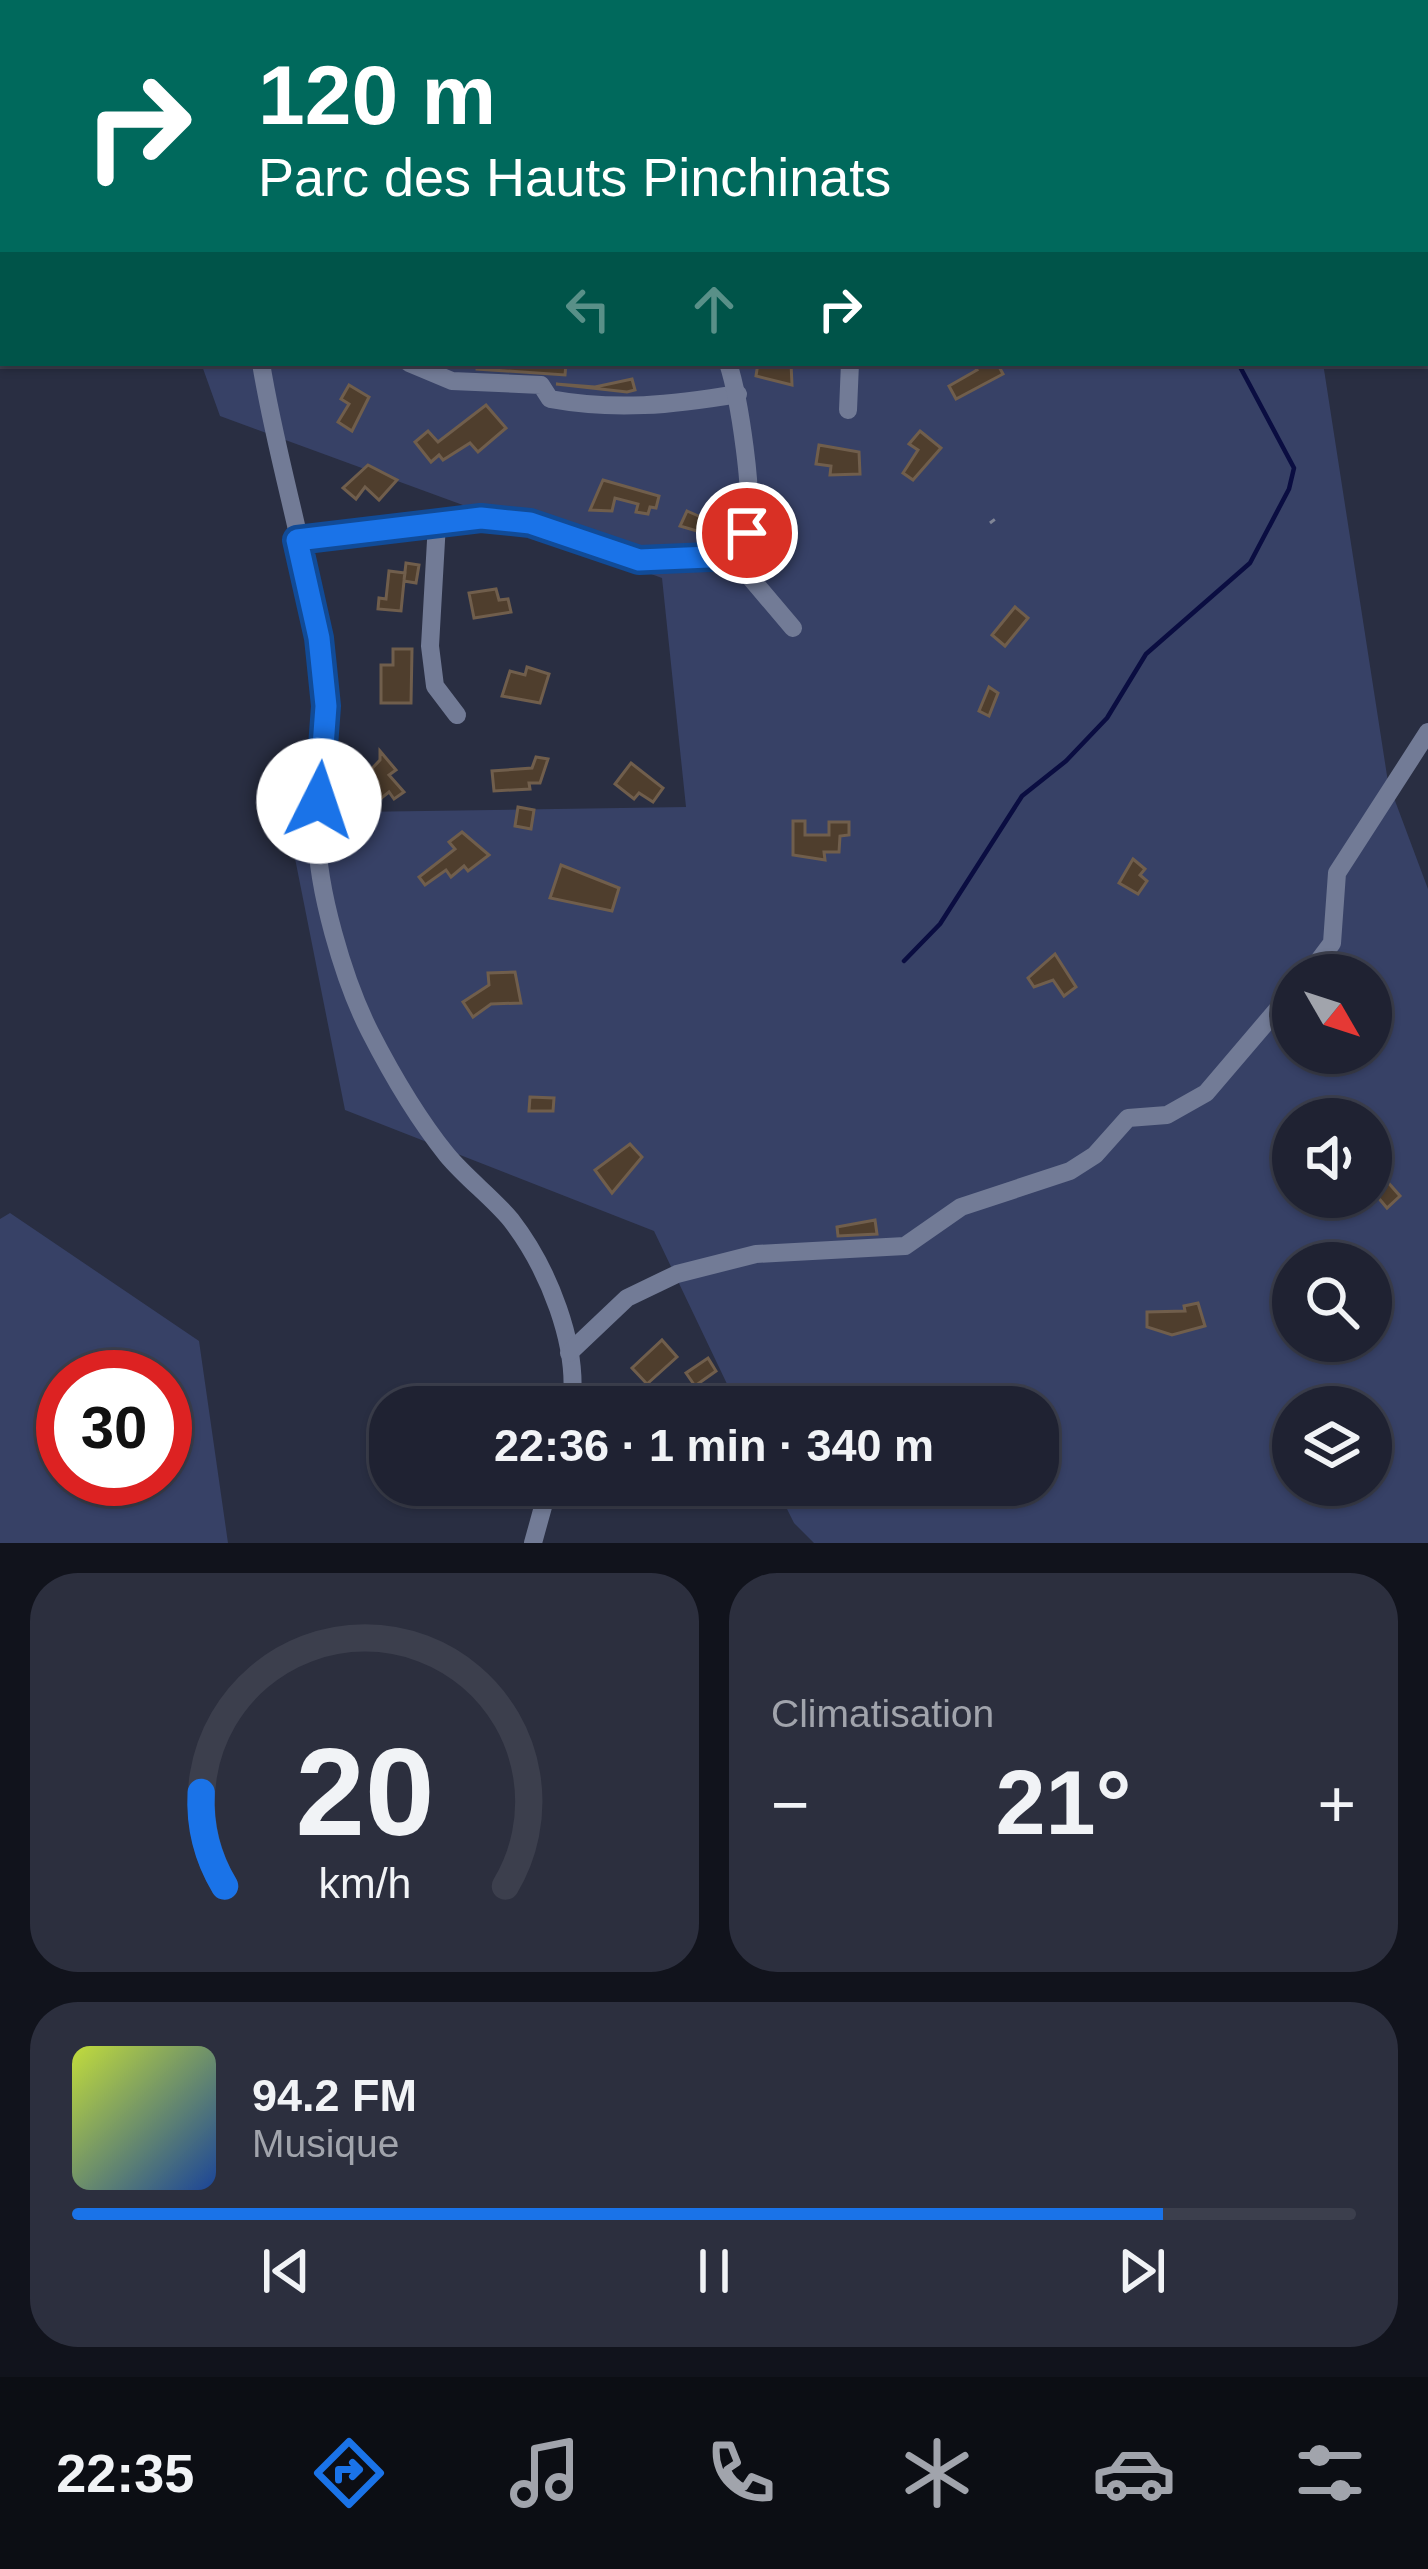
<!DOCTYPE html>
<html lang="fr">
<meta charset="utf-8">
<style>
body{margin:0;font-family:Arial,sans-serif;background:#2c2f3e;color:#f1f3f6;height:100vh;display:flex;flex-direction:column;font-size:45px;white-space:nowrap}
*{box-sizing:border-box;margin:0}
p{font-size:39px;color:#a1a4ac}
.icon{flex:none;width:66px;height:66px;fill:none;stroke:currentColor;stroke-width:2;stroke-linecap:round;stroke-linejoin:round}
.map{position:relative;height:1543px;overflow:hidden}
.side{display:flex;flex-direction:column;gap:30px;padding:30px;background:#11131c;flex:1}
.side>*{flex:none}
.guide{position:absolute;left:0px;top:0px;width:1428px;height:366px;box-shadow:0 3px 9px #0004,0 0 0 3px #3c3f4d;background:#00695c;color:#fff;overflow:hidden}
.needle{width:78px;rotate:129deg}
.tools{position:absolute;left:1272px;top:954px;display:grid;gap:24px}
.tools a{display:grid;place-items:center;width:120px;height:120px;border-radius:50%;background:#1f2232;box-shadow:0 3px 9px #0004,0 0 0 3px #3c3f4d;font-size:60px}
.speed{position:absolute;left:36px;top:1350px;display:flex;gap:24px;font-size:60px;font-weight:700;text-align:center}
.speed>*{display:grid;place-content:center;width:156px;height:156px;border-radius:50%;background:#1f2232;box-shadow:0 3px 9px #0004,0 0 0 3px #3c3f4d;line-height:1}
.speed .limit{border:18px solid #d22;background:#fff;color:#111}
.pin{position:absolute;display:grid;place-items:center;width:102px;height:102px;color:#fff;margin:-51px;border:6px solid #fff;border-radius:50%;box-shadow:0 3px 12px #0007}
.me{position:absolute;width:132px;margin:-66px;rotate:4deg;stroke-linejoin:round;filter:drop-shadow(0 0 9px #0008)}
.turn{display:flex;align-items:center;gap:42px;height:252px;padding:0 60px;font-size:54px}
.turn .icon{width:156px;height:156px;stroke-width:2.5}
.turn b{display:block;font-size:84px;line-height:102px}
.lanes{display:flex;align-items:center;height:114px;padding:0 60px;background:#0003;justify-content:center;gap:60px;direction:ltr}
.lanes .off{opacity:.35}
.big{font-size:90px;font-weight:700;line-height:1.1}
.side .tile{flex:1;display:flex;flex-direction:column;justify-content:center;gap:18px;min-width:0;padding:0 42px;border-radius:48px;background:#2c2f3e}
.side .dial{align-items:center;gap:0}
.dial svg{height:312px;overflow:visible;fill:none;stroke:#3c3f4d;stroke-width:7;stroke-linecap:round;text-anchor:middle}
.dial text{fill:#f1f3f6;stroke:none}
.song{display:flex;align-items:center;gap:36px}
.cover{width:144px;height:144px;border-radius:18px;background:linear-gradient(135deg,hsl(70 70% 55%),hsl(220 70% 35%))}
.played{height:12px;border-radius:6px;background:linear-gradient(90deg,#1a73e8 85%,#3c3f4d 85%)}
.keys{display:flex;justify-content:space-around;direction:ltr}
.heat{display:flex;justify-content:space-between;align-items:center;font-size:66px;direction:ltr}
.side .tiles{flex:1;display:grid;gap:30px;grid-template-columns:1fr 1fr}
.tile:last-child{grid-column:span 2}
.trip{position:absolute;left:369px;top:1386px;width:690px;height:120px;border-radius:48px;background:#1f2232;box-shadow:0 3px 9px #0004,0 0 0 3px #3c3f4d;font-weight:700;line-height:120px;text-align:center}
.tabs{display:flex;height:192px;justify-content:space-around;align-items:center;background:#0c0e14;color:#a1a4ac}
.tabs .icon{width:84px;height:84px}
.tabs .current{color:#1a73e8}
.tabs b{font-size:54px;color:#f1f3f6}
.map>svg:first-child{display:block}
</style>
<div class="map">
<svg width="1428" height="1543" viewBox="0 0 1428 1543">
<rect width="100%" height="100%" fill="#292e42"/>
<g fill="#374166" fill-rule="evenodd">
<path d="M73 0H1324L74 3Z"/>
<path d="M201 363H1323L1388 782 1428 889V1543H814L794 1523 775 1485H1038V1407H738L654 1231 345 1110 286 813 686 807 662 578 220 416ZM1293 975H1371V1053H1293ZM1293 1119H1371V1197H1293ZM1293 1263H1371V1341H1293ZM1293 1407H1371V1485H1293Z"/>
<path d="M10 1213 199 1341 228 1543H0V1219ZM63 1377H165V1479H63Z"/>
</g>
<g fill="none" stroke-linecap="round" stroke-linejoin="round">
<g stroke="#0a0d41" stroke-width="4.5">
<path d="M951 0 952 3"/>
<path d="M904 961 940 924 1022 796 1066 761 1107 718 1146 654 1250 563 1289 489 1294 468 1238 363"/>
</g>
</g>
<g fill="#4f3e2d" stroke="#705e4c" stroke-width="3">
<path d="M477 363H566L565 375 477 369Z"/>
<path d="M758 363H791L792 385 756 376Z"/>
<path d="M973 363H997L1003 374 956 399 949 386 977 370Z"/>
<path d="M632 379 635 390 627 392 556 384 595 387Z"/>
<path d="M349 385 369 397 352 431 338 422 349 404 341 399Z"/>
<path d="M486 405 506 428 478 452 470 443 443 460 439 455 431 462 415 442 428 431 438 442Z"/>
<path d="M920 431 941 448 913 480 903 473 918 450 909 444Z"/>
<path d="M819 445 859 452 860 474 830 475 831 466 816 464Z"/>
<path d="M368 465 397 480 379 500 365 487 356 499 343 488Z"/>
<path d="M603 480 659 496 656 508 650 507 648 514 636 512 638 504 615 498 612 511 590 510Z"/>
<path d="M687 511 719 525 714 536 680 526Z"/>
<path d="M406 563 419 565 416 583 404 581 401 611 378 609 379 598 386 599 389 571 405 573 404 580Z"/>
<path d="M496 589 499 600 508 599 511 612 474 618 469 593Z"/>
<path d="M1015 607 1028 618 1005 646 992 635Z"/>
<path d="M393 649H412L411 703H381V665H393Z"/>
<path d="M527 667 549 674 540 703 502 696 510 671 525 675Z"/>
<path d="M989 687 998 693 989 716 979 711Z"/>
<path d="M380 751 396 770 389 775 404 792 394 799 389 792 379 800 362 779 380 760Z"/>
<path d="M536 757 548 759 540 783H529L530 789 494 791 492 771 532 768Z"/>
<path d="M631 763 663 788 653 802 639 793 634 799 615 784Z"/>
<path d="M518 807 534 810 531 829 515 826Z"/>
<path d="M793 821H805V835H829V822H849V835L840 836 839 852H824L825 860 793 855Z"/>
<path d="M462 832 489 855 468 871 464 866 451 877 446 870 425 885 419 877 455 849 449 842Z"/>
<path d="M1133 859 1145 869 1140 875 1147 881 1138 894 1119 883Z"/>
<path d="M561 865 619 888 612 911 550 898Z"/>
<path d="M1055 954 1076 987 1064 996 1053 980 1034 987 1028 978Z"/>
<path d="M515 972 521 1003 491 1004 473 1017 463 1002 489 985 488 973Z"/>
<path d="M530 1097 554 1098 553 1111H529Z"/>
<path d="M630 1144 642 1157 612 1193 595 1170Z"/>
<path d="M1378 1171 1400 1196 1387 1208 1371 1189V1176Z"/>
<path d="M875 1220 877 1234 838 1236 837 1227Z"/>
<path d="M1198 1303 1205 1326 1172 1335 1147 1327V1312L1185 1311 1184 1306Z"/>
<path d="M662 1340 677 1357 647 1384 632 1368Z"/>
<path d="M708 1358 716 1371 695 1386 686 1373Z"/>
</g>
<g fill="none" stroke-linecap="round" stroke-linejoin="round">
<path stroke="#808596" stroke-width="3" stroke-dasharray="6 6" stroke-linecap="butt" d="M990 523 998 517"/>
<g stroke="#727b96" stroke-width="18">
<path d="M246 3V0"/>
<path d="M261 363C276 456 305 546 319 639 329 704 318 766 317 830 316 887 344 981 370 1032 391 1073 418 1119 447 1155 467 1179 492 1197 511 1220 548 1268 580 1346 571 1407"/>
<path d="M409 363 452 381 541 385 550 399C616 411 672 405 738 394"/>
<path d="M848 410 850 363"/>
<path d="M437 523 430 646 435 686 457 715"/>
<path d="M297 540 481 518 531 523 639 559 732 556C737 549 745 540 747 532 755 498 739 397 728 363"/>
<path d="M732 556 793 628"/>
<path d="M1308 975 1332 943 1337 873 1428 732"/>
<path d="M569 1353 627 1298 677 1274 756 1254 905 1246 961 1207 1070 1171 1095 1155 1128 1118 1167 1115 1206 1093 1293 991"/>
<path d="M533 1543 549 1485"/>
</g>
</g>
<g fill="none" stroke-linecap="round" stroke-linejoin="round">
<g stroke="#114b97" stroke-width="30">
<path id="route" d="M319 801 326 706 319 638 297 540 481 518 530 523 639 560 733 556 747 533"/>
</g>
<use href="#route" stroke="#1a73e8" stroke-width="21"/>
</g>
</svg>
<div class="tools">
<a><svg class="needle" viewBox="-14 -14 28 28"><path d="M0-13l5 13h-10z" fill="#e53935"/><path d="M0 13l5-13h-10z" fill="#a1a4ac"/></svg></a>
<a><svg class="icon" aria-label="sound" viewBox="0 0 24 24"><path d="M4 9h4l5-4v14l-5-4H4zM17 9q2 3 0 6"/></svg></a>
<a><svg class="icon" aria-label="search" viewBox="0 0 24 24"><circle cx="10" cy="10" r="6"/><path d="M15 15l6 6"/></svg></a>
<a><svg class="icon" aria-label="layers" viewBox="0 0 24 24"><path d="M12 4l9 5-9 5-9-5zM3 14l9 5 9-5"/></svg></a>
</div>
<div class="speed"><div class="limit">30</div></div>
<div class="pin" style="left:747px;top:533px;background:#d93025"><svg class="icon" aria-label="arrive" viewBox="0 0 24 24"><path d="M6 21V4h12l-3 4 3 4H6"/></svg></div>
<svg class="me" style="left:319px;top:801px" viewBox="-20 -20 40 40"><circle r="19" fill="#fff"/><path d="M0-13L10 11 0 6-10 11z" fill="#1a73e8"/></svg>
<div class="trip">22:36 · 1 min · 340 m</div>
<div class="guide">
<div class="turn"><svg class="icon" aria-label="right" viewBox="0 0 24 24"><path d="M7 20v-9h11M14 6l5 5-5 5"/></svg><div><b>120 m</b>Parc des Hauts Pinchinats</div></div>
<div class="lanes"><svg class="icon off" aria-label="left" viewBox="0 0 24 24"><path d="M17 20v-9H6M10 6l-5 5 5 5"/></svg><svg class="icon off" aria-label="ahead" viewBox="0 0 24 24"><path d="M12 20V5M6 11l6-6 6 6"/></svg><svg class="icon" aria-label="right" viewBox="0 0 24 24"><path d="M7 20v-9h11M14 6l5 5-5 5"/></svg></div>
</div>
</div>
<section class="side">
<div class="tiles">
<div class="tile dial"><svg viewBox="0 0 100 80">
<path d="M14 69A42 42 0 1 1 86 69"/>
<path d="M14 69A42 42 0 0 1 8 45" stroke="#1a73e8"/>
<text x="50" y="56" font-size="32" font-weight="700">20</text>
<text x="50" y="72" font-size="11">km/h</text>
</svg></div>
<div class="tile"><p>Climatisation</p>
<div class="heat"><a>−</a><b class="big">21°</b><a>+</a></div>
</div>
<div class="tile">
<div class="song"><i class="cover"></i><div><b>94.2 FM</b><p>Musique</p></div></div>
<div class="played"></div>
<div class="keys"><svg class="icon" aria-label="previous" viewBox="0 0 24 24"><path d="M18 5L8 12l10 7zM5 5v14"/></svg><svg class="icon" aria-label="pause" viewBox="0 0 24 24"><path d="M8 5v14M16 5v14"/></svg><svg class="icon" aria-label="next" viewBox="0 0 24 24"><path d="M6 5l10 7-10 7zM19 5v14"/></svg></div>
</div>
</div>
</section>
<nav class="tabs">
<b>22:35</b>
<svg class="icon current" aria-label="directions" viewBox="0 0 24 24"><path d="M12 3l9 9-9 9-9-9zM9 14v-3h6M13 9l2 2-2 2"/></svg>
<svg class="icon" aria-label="music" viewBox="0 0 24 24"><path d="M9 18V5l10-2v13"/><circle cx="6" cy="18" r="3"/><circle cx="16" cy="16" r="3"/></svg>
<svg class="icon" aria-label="phone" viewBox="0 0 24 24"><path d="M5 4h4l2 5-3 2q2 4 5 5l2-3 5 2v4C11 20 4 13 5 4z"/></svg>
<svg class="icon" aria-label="climate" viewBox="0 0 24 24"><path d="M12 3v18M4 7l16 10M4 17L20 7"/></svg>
<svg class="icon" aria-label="car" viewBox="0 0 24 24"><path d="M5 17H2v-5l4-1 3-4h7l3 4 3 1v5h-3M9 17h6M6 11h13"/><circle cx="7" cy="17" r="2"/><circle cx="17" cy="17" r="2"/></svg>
<svg class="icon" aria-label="filters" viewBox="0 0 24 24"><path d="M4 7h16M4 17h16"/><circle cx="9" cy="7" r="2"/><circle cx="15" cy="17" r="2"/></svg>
</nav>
